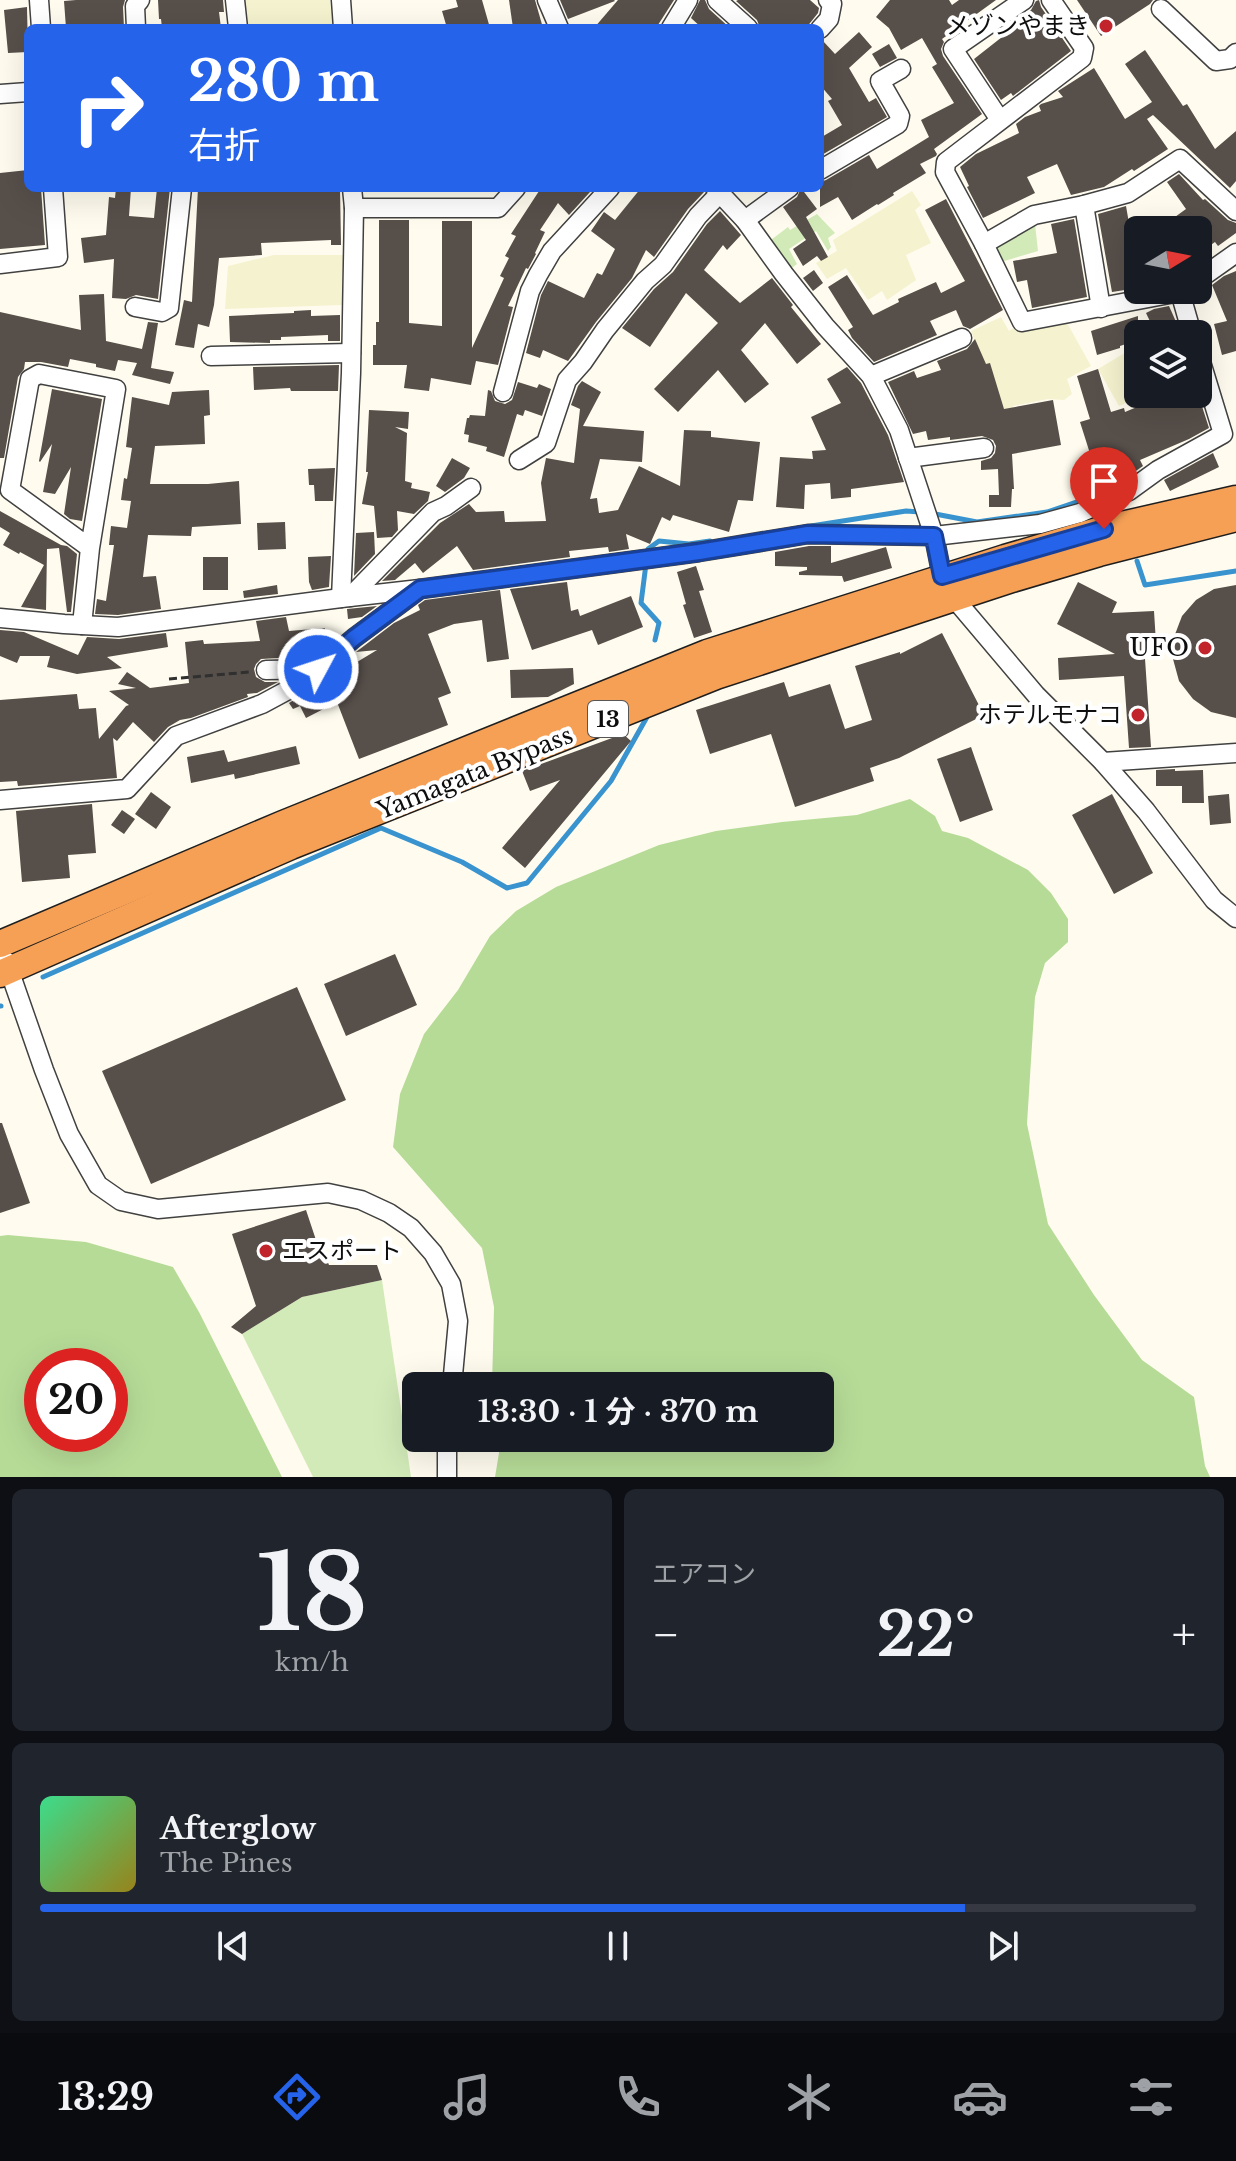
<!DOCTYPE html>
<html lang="ja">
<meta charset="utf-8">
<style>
body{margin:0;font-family:"Libre Baskerville","Noto Sans JP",serif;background:#20242c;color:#f1f3f6;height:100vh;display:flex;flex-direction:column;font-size:30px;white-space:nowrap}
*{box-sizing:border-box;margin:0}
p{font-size:26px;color:#9ea1a6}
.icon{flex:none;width:44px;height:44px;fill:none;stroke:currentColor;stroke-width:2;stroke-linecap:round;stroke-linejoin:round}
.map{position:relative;height:1477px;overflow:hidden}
.drawer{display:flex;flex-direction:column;gap:12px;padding:12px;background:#0d0f14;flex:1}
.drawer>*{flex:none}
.hud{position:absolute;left:24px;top:24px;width:800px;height:168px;border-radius:12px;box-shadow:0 8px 32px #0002;background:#2563eb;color:#fff;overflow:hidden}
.needle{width:52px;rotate:80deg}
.buttons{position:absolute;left:1124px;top:216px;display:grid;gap:16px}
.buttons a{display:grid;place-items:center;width:88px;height:88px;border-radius:12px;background:#171b24;box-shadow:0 8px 32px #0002;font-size:40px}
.speed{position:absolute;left:24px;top:1348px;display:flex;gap:16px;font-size:40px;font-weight:700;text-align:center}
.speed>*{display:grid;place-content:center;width:104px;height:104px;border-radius:50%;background:#171b24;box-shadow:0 8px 32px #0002;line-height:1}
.speed .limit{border:12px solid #d22;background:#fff;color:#111}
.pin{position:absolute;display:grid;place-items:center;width:68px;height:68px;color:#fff;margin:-82px -34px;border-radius:50% 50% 50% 0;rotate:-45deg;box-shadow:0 0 8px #0007}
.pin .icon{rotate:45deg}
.me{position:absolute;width:88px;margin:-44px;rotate:50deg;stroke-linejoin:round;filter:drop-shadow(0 0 6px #0008)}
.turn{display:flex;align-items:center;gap:28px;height:168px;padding:0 32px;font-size:36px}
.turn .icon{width:104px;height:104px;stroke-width:2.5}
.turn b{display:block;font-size:56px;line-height:68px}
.big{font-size:60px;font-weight:700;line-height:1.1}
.drawer .card{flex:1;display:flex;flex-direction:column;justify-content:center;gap:12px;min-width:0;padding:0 28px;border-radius:12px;background:#20242c}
.drawer .dial{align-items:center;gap:0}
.dial b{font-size:104px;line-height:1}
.song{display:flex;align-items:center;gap:24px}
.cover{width:96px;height:96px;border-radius:12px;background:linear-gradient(135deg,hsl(150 70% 55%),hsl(50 70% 35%))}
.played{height:8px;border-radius:4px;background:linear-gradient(90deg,#2563eb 80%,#363941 80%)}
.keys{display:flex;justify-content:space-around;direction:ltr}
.heat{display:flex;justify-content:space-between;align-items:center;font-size:44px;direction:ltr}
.drawer .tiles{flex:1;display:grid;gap:12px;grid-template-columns:1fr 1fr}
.card:last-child{grid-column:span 2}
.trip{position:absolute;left:402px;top:1372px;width:432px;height:80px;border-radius:12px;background:#171b24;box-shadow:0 8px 32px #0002;font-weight:700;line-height:80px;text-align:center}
.tab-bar{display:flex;height:128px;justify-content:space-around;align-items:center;background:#090b0e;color:#9ea1a6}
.tab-bar .icon{width:56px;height:56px}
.tab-bar .active{color:#2563eb}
.tab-bar b{font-size:36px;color:#f1f3f6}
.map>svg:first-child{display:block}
</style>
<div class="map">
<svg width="1236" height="1477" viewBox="0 0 1236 1477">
<rect width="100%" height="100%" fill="#fffcef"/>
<g fill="#f5f2cf">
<path d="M244 0H330L333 28H246Z"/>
<path d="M912 191 921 205 915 210 931 243 906 255 916 280 887 300 882 291 868 300 846 268 827 279 816 263 837 251 833 240Z"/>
<path d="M274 255H343L342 305 225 309 228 266Z"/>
<path d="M1001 317 1009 331 1016 326 1017 331 1030 324 1066 321 1091 366 1067 379 1072 394 1064 400 1048 399 1013 406 1018 448 971 331Z"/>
<path d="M1138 345V394H1147L1119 406 1098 369Z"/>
</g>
<g fill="#d2eab8">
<path d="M817 214 835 233 828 238 831 247 828 251 816 231 789 249 797 264 784 274 763 246 788 227 790 230Z"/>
<path d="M1034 215 1038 251 994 264 984 244Z"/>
<path d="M382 1280 411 1477H313L242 1334 302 1297Z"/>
</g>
<g fill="#b6db97" fill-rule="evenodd">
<path d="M910 799 935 816 942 831 968 838 1028 870 1051 893 1068 919V942L1045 963 1035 997 1027 1124 1048 1224 1094 1295 1142 1360 1194 1397 1205 1466 1210 1477H495L499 1453 496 1438H820V1386H492L494 1307 482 1248 393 1147 400 1094 424 1034 458 990 490 936 516 911 556 887 659 845 716 831 782 822 857 815Z"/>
<path d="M8 1235 86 1242 173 1267 199 1312 282 1477H0V1236ZM42 1366H110V1434H42Z"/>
</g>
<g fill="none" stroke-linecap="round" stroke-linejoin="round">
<g stroke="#3993cf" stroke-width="5">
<path d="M930 513 977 522 1047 512 1103 493"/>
<path d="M811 526 906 511 920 512"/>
<path d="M648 554V549L659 541 689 544 710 541"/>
<path d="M1137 561 1145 585 1236 571"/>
<path d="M646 564 641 603 659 623 655 640"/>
<path d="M43 977 381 828 462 862 507 888 527 883 611 781 647 717"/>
<path d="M0 1006H1"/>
</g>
</g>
<g fill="#574f4a">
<path d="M76 0H125L123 7 124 28H66L64 1Z"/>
<path d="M158 0H223L224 12H219L221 28H162L161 19H159Z"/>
<path d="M456 0H482L490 28H447L442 11 458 7Z"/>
<path d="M509 0H535L543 28H513Z"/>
<path d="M560 0H614L615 1 568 19Z"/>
<path d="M618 0H674L656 28H594Z"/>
<path d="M700 0H705L709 9 730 28H702L691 18Z"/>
<path d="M738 0H810L819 8 818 13 806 28H760L757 20 736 1Z"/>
<path d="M890 0H949L952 5 959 0H996L942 39 944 42 941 49 943 56 982 114 934 149 937 154 936 156 920 164 926 173 893 193 894 195 878 205 877 204 852 220 838 197 820 207V182L826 180 869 155 877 169 929 137 921 120 954 103 932 67 937 64 922 38 901 50 889 28 876 17Z"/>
<path d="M1039 0 1041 7 1071 51 1013 96 1011 93 1001 100 974 59 1002 37 998 32 1031 10 1036 1Z"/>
<path d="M1077 0H1153L1150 4 1101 36Z"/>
<path d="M27 7 28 52 8 53 4 10Z"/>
<path d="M859 32 872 47 849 68 869 102 876 98 887 117 820 156V138L842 125 828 101 832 99 820 85V41H823L835 54Z"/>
<path d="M889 44 897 58 880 67 872 54Z"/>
<path d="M1145 50 1183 106 1187 104 1215 149 1236 131V181L1230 188 1153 115 1147 119 1168 149 1134 171 1132 169 1104 187 1071 195 1057 164 1027 177 1035 193 983 218 967 187 969 186 960 167 976 154 1019 133 1016 124 1025 117 1041 111 1039 106 1041 104 1063 97 1058 91 1094 68 1125 119 1152 102 1125 64Z"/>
<path d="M28 170V188H41L45 245 0 249V173Z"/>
<path d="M1179 174 1203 200 1205 199 1228 220 1236 223V233L1218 246 1215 242 1198 254V230H1157L1186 209 1167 182Z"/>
<path d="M116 188H131L129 216 154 218 157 188H170L158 299 136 295 126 299 112 298 114 259 84 263 81 238 106 235 109 197 115 198Z"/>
<path d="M198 188H340L341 245H331V240L261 243 262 255 219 258 214 305 209 327 198 324 194 348 175 345 184 300 192 302Z"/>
<path d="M541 188H587L590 192 569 215 558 203 540 230 545 232 535 253 536 254 528 269 526 268 508 306 513 307 498 365 476 361 471 385 431 378 429 391 404 388 407 365H373V345H376V322H379V220H409V323L442 326V221H472V348L504 278 500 276 509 258 505 256 516 236 511 234Z"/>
<path d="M641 188H703L704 192 688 209 654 257 646 250 632 278 596 322 568 361 543 350 540 358 526 353 541 295 548 281 584 298 597 273 602 275 615 249 591 231 604 212 615 220Z"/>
<path d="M801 188 817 209 806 217 828 257 821 261 817 256 803 266 793 249 806 240 783 207 797 197Z"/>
<path d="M946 199 1003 310 970 329 963 326 956 310 930 321 937 335 874 362 852 338 848 330 853 327 828 287 847 275 873 315 899 302 898 299 936 282 941 293 965 281 925 210Z"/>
<path d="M1126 206 1130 229H1134L1138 256V288L1112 292 1098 214Z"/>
<path d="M720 211 741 235 727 250 723 245 704 270 740 303 772 278 793 305 791 307 821 344 797 364 765 323 741 350 769 384 745 403 718 370 678 412 654 389 718 323 686 293 650 347 622 328 654 289 673 272 707 224Z"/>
<path d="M1074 219 1087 297 1032 308 1027 280 1017 282 1013 261 1057 253 1051 224Z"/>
<path d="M814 270 823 283 813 291 803 278Z"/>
<path d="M1236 271V351L1222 355 1214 324 1227 321 1212 285 1224 276Z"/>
<path d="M104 294 106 341 142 349 148 322 158 323 151 368 174 372 170 384 132 375 137 363 118 360 115 371 96 367V364L70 359 68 367 41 362H25L24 369 18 377 4 458H0V312L81 330 79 295Z"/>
<path d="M1169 306 1177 324 1156 334 1146 313 1154 309Z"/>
<path d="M311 310V316L340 315V341H328V335L281 337V340H270V343L230 342 229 316 294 313V311Z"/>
<path d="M1138 316V340L1120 346V348L1097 355 1091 331Z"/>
<path d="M975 339 986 364 990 363 1004 409 1053 400 1061 445 1012 454 1014 489H1012L1011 507H989V495H999L998 469 981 470V461L991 458 995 453 996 446 993 440 982 436 950 440V437L928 440 926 431 913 434 888 382 914 371 917 378 941 370 937 361 967 349Z"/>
<path d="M339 365 338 391H291L290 388 254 390 253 367Z"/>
<path d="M847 367 861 383 888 435 904 482 851 489V497L831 499 830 483 805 485 804 509 776 507 780 457 813 459 812 451 826 450 811 417 841 403 827 379Z"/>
<path d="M1098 369 1111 412 1124 408 1125 412 1168 394H1198L1209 428 1189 439 1140 460 1143 466 1130 475 1100 485 1080 422 1090 419 1077 376Z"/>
<path d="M582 381 601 392 583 426 644 431 642 462 600 459 590 499 597 498 599 513 618 510 639 466 680 486 684 430 711 431V437L760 442 753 501 738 500 729 532 673 515 670 521 662 517 650 544 626 534 629 549 609 552 608 547 569 551 570 557 473 570 457 546 423 573 415 563 395 580 382 581 440 523 469 504 476 512 504 511 505 522 546 521 541 483 546 458 574 463 580 409 571 405 578 386Z"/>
<path d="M518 382 537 388 539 384 551 389 542 416 525 410 523 416 517 414 504 457 486 451 487 447 468 442 469 435 464 434 467 418H469L470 415 485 416 488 390 491 391 495 401 505 404 512 400Z"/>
<path d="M52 389 102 399 82 521 70 519 64 514 71 467 55 494 43 492 52 444 40 462 39 461Z"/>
<path d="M209 390 210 415 204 416 205 444 155 446 150 484H208L239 481 241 524 192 527 191 536 148 535 143 577 156 576 161 609 118 615 95 614 97 599 106 601 114 545H109L111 526 127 528 131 501 121 500 124 478 127 479 132 448 126 447 132 397 169 405 172 392Z"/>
<path d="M369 410 409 412 408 429 395 427 407 433 405 481 412 483 411 488 430 492 428 501 414 514 397 511 398 530 392 537 377 538 374 506 362 504 368 472H366Z"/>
<path d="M1213 453 1219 467 1170 491 1164 480Z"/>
<path d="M452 458 470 468 464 478 445 492 436 486Z"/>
<path d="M335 468 333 501H315L314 485H309L308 469Z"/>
<path d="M0 511 61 545 67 546 77 554 71 612H67L59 548 47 549 46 610 21 607 44 565 20 552 19 554 3 545 10 533 0 527Z"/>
<path d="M285 522 286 549 258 550 257 523Z"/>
<path d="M374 532 375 554 354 576 356 533Z"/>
<path d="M809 546H831V563L886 547 892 568 844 582 842 576 799 575V572L807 570V567L775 566V552Z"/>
<path d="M331 556 329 587 312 590 309 582 308 557Z"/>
<rect x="203" y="557" width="25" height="33"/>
<path d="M696 566 704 590 699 591 712 632 694 638 683 605 686 604 677 572Z"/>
<path d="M567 582 571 611 578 609 580 616 631 596 643 627 598 645 592 630 532 650 510 589Z"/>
<path d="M1078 582 1117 602 1112 613 1154 611 1156 643 1144 644 1151 747 1129 748 1124 676 1059 680 1058 658 1115 654 1057 624Z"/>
<path d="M277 585 278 594 244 598 243 591Z"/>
<path d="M1236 585V718L1211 712 1193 699 1179 681 1173 659 1174 637 1182 616 1196 600 1214 589Z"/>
<path d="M500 590 509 659 487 662 482 620 454 624 428 634 451 693 438 698 448 725 359 759 337 702 306 718 300 706 293 709 289 703 377 650 356 652 394 623 420 610 418 605 425 600Z"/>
<path d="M377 606 362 617 348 619 347 609Z"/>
<path d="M286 617 289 631 325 628 326 646 314 656 261 659 256 664 254 669 256 677 265 682H278L257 693 247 694 248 697 191 718 180 720 168 727 154 742 133 722 117 741 113 738 117 778 18 786 17 781 0 782V700L77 694 79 709 96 708 99 739 126 706 129 705 109 691 136 688 118 684 127 672 150 688 189 683 185 642 203 640 204 644 260 641 256 621Z"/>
<path d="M0 630 24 632 78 655 87 637 119 639 166 633 168 647 107 657 122 668 77 674 47 667 50 656H20L17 663 0 656Z"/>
<path d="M942 633 984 715 899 758 870 768 874 781 795 807 771 734 710 754 696 710 784 682 789 697 830 684 845 729 872 720 855 666 900 652V654Z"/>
<path d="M573 668 574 684 548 697 511 698 510 670Z"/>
<path d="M623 734 631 741 525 868 502 848 560 780 530 791 522 771Z"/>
<path d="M296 746 300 764 235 779 234 774 191 783 187 757 224 750 228 762Z"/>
<path d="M971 747 993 810 960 822 937 759Z"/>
<path d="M1175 769V771L1203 770 1204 803H1182V786H1156V770Z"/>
<path d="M151 792 171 807 156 829 135 814Z"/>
<path d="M1112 794 1153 873 1114 894 1072 815Z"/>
<path d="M1229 794 1231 823 1210 825 1208 796Z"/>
<path d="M92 804 96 853 68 855 70 878 22 882 16 811Z"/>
<path d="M122 810 135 819 124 834 111 825Z"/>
<path d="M395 954 417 1005 346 1036 324 984Z"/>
<path d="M297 987 346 1100 151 1184 102 1071Z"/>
<path d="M0 1123H2L30 1203 0 1213Z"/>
<path d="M306 1210 320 1252 323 1251 329 1265H377L382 1280 302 1297 242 1334 231 1327 256 1306 232 1234Z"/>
</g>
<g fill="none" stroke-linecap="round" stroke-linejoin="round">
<g stroke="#414141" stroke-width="21">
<g id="minor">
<path d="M39 0 41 28"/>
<path d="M235 0 238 28"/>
<path d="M341 0 343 28"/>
<path d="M547 0 559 28"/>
<path d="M717 0 748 28"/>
<path d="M1051 0 1084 48 1082 58 946 162 945 172 984 244 1022 322 1180 292"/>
<path d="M1161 9 1216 61 1230 59 1236 53"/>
<path d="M136 28 135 6 140 0"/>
<path d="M671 28 688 0"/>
<path d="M820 29 829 19 832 4 828 0"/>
<path d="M0 94 28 92"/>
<path d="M1000 120 953 49 1024 0"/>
<path d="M820 170 898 124 900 116 880 81 901 69"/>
<path d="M352 188 354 208 351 373 341 598 420 589"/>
<path d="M1084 205 1101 308"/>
<path d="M354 208H498L516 188"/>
<path d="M745 220 789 188"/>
<path d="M984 244 1034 215 1084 205 1128 193 1180 159 1236 211"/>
<path d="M0 264 58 257 53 188"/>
<path d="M1198 280 1236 253"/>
<path d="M1183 290 1180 292 1192 334"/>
<path d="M135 307 162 312 169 308 182 188"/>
<path d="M1198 352 1223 434 1158 470 1129 491 1080 513 1040 524 934 536 942 576 953 597 1036 695 1103 762 1146 811 1214 900 1236 918"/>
<path d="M211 356 351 353"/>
<path d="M871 376 962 338"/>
<path d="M503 392 530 291 538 275 552 251 610 188"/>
<path d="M908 458 984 448"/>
<path d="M519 460 546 443 567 380 583 362 605 330 645 281 663 265 698 216 720 193"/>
<path d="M350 597 433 512 446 506 471 488"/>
<path d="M0 618 64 624 118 627 341 598"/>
<path d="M82 625 90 548 116 389 39 374 30 379 10 490 90 548"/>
<path d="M266 670 318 669"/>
<path d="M1103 762 1236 753"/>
<path d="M0 800 127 789 176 736 262 704 301 683 354 638 420 589 699 552 808 534 934 536 899 430 871 376 825 326 784 274 745 220 715 188"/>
<path d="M6 961 44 1070 69 1134 98 1185 121 1201 158 1209 328 1193 361 1200 389 1213 411 1228 433 1253 451 1284 458 1321 452 1386"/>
<path d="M447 1477V1438"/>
</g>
</g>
<g stroke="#1f1f1f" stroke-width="29">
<g id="highway">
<path d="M0 944 283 824 707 653 1005 558 1104 529 1236 499"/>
<path d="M0 974 291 846 716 676 1012 579 1099 553 1236 518"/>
</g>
</g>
<path stroke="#303030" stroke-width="3" stroke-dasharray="8 4" stroke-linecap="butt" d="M169 679 250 672"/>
<use href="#minor" stroke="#fff" stroke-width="18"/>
<use href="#highway" stroke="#f6a056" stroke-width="26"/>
</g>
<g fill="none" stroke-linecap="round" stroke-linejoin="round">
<g stroke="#184099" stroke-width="20">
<path id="route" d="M318 669 354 638 420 589 699 552 808 534 934 536 942 576 1104 529"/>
</g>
<use href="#route" stroke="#2563eb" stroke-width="14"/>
</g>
<g fill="#c1242b" stroke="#fff" stroke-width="3">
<circle cx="1106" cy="26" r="8"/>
<circle cx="1205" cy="648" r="8"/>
<circle cx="1138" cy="715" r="8"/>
<circle cx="266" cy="1251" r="8"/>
</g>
<g text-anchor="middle" stroke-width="8" stroke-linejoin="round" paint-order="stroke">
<rect fill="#fff" stroke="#565656" stroke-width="2" x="588" y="701" width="40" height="36" rx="6"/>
<g font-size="22" font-weight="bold" fill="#0e0e0e">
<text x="608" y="727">13</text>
</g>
<g font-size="24" fill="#0e0e0e" stroke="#fff" text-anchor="end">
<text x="1090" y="34">メゾンやまき</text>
<text x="1189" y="656">UFO</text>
<text x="1122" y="723">ホテルモナコ</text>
<text x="282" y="1259" text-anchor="start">エスポート</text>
</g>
<g font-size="24" fill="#0e0e0e" stroke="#fff">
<text transform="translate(475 773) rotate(-22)" y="8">Yamagata Bypass</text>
</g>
</g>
</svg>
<div class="buttons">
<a><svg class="needle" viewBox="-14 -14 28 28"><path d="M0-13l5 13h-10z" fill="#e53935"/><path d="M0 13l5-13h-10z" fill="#9ea1a6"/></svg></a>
<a><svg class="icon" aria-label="layers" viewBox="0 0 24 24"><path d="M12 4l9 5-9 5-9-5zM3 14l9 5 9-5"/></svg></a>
</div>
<div class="speed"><div class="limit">20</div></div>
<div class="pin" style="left:1104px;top:529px;background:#d93025"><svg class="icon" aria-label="arrive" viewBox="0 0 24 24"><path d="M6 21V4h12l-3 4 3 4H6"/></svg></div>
<svg class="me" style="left:318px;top:669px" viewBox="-20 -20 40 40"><circle r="17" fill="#2563eb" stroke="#fff" stroke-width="3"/><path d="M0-11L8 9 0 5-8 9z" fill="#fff"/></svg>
<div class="trip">13:30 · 1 分 · 370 m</div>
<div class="hud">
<div class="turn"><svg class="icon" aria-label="right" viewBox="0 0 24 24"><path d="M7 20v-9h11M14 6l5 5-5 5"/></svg><div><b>280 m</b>右折</div></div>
</div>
</div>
<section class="drawer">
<div class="tiles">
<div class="card dial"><b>18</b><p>km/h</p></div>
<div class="card"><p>エアコン</p>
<div class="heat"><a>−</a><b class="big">22°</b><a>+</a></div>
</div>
<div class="card">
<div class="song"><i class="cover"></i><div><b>Afterglow</b><p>The Pines</p></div></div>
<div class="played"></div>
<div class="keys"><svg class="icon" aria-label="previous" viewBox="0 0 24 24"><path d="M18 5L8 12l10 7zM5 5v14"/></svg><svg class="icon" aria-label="pause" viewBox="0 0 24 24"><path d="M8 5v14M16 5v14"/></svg><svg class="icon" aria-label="next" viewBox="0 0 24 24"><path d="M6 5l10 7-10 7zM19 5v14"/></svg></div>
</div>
</div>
</section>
<nav class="tab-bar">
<b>13:29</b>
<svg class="icon active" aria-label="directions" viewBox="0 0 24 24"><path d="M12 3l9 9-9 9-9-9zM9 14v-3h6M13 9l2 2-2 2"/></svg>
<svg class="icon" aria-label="music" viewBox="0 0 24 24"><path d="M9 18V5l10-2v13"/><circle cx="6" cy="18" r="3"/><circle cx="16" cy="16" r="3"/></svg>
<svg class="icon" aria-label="phone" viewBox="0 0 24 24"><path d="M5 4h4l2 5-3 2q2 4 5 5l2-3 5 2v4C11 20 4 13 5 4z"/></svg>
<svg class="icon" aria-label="climate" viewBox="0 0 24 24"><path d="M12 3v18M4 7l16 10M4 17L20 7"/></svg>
<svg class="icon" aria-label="car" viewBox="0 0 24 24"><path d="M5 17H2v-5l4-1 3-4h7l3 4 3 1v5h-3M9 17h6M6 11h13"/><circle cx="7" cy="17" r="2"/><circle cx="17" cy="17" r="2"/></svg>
<svg class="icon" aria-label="filters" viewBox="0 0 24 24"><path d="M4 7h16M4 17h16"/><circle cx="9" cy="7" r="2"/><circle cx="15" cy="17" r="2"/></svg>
</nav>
